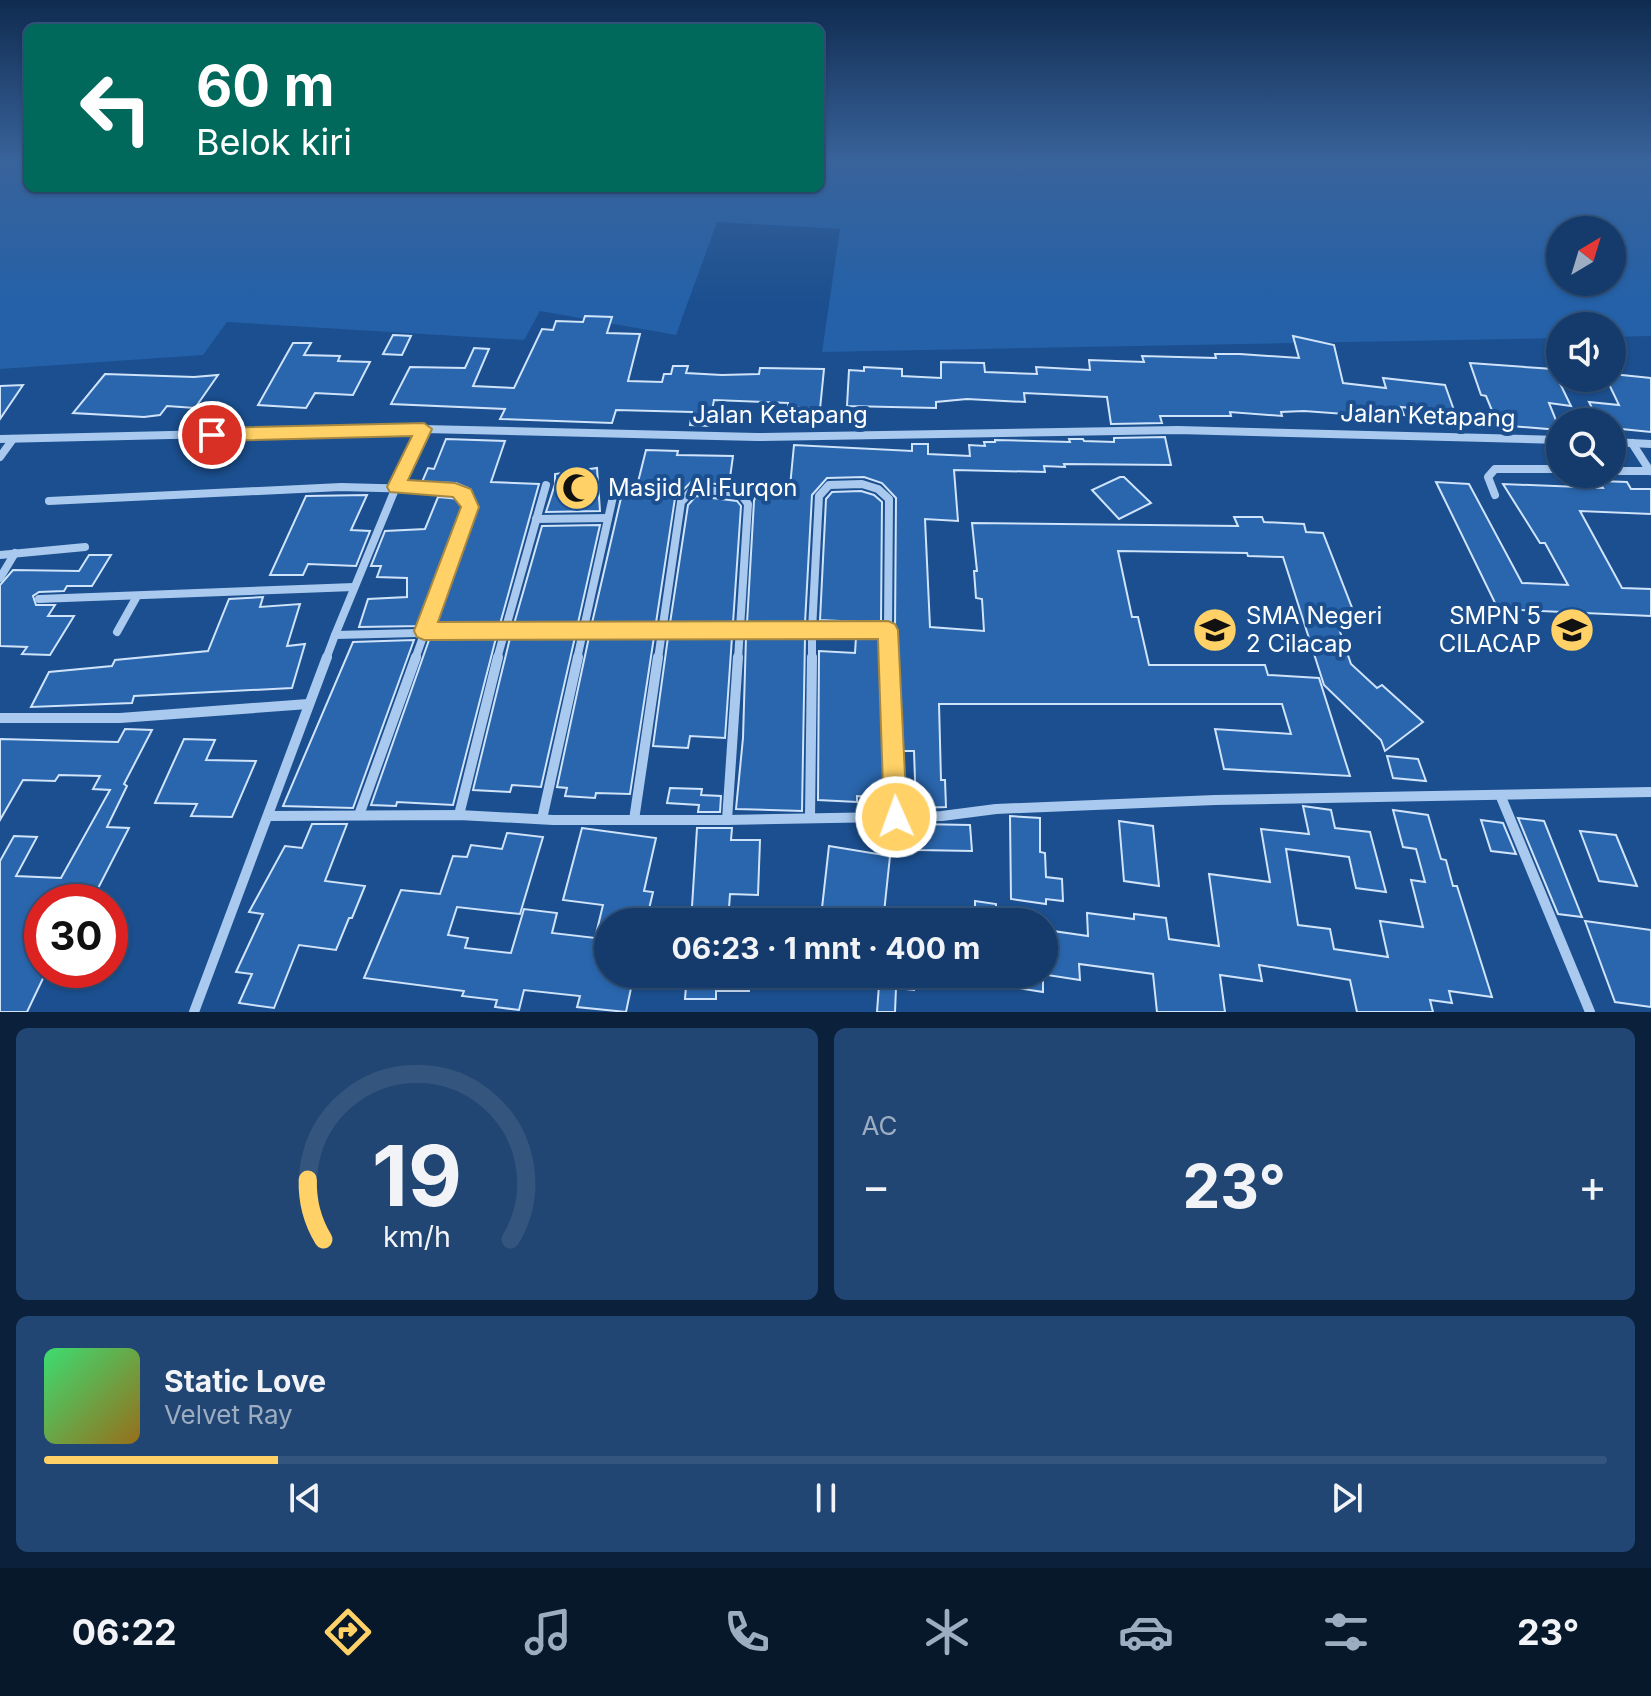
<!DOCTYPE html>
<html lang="id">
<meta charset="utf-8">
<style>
body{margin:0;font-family:Inter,sans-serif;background:#214673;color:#f1f3f6;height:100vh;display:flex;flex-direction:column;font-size:30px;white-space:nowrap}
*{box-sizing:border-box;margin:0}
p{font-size:26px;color:#9dadc1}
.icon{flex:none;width:44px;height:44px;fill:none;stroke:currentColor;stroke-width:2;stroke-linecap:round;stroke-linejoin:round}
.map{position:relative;height:1012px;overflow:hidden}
.side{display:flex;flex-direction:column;gap:16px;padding:16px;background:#0b203b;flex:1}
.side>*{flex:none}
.banner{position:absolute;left:24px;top:24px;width:800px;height:168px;border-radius:12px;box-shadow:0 2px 6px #0004,0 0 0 2px #33557e;background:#00695c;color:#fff;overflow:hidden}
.needle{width:52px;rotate:38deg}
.fabs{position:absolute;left:1546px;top:216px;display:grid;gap:16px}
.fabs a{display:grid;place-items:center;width:80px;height:80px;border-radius:50%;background:#143b6b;box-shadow:0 2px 6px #0004,0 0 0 2px #33557e;font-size:40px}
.speed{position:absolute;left:24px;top:884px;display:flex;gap:16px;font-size:40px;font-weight:700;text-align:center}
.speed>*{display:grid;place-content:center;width:104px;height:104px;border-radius:50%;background:#143b6b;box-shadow:0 2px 6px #0004,0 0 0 2px #33557e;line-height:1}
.speed .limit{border:12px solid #d22;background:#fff;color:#111}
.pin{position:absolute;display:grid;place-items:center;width:68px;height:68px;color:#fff;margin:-34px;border:4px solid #fff;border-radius:50%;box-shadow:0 2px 8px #0007}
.me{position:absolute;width:88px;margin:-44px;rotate:358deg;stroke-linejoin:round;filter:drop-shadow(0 0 6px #0008)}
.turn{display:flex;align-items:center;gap:28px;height:168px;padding:0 40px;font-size:36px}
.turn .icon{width:104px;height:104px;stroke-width:2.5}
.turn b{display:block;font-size:56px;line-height:68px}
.big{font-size:60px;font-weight:700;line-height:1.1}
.side .widget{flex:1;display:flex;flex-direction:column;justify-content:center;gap:12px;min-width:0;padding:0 28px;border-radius:12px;background:#214673}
.side .dial{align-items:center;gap:0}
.dial svg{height:208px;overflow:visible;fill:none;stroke:#33557e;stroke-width:7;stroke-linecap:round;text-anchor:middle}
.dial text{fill:#f1f3f6;stroke:none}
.song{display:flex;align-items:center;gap:24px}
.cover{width:96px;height:96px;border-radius:12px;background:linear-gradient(135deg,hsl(140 70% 55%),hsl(40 70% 35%))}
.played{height:8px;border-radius:4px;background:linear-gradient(90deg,#ffd166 15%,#33557e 15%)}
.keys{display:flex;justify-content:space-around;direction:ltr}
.heat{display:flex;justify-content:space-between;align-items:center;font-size:44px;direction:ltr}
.side .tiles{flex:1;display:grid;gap:16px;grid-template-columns:1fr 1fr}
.widget:last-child{grid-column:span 2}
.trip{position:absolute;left:594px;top:908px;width:464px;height:80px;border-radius:40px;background:#143b6b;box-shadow:0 2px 6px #0004,0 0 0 2px #33557e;font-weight:700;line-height:80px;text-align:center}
.tab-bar{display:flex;height:128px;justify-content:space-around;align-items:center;background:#08182b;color:#9dadc1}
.tab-bar .icon{width:56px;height:56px}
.tab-bar .active{color:#ffd166}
.tab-bar b{font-size:36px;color:#f1f3f6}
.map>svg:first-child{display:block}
</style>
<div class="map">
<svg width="1651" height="1012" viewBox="0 0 1651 1012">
<rect width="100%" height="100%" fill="#1b4f8f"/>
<path fill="#2461a8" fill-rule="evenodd" d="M0 161H28V188H820V161H1651V336L1612 337V326H1560V338L822 352 840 229 717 222 676 335 540 311 524 340 227 322 203 355 0 369ZM1560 230H1612V282H1560Z"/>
<g fill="#2a66ad" stroke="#cfe3fa" stroke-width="2">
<path d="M585 316 612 317 607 333 640 334 628 381 662 382 664 374H671L673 366H688L686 373 722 375 759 374 760 368 824 369 820 409 788 407V403L714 400 709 426 690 425 692 412 616 410 612 423 500 419 505 409 391 404 410 367 465 368 474 348 489 349 473 386 514 388 542 329 553 330 556 321 583 322Z"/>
<path d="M393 335 411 336 402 355 383 354Z"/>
<path d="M1293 336 1334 345 1343 383 1386 388 1383 378 1445 385 1455 413 1401 407 1404 415 1357 410 1358 415 1304 411 1281 412 1282 416 1230 412 1231 416H1160L1162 423 1111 424 1107 397 1024 393 1025 402 967 399 936 402V408L847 406 849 370 864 371V367L902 369V376L941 378V362L984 363 985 372 1037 374 1036 367 1090 370 1089 360 1144 362 1142 356 1216 358 1215 354H1240L1299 358Z"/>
<path d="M293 343H311L304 355 340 356 338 361 370 362 353 395 315 393 306 408 258 405Z"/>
<path d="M1470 363 1553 369 1571 406 1549 403 1560 430 1498 425 1486 396 1481 395Z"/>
<path d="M105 374 194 377 218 375 195 408 167 406 160 415 144 417 73 413Z"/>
<path d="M1612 374 1651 378V432L1612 428V422H1599L1589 402 1619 405 1606 378H1612Z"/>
<path d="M23 385 0 419V386Z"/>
<path d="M1165 437 1171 465 1064 464 1065 467 1044 466 1045 472 954 470 958 521 925 519 930 627 984 631 982 599 976 598 974 571H977L972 523 1238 526 1234 517H1262L1264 522 1304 524 1306 532 1323 533 1356 618 1335 617 1351 664 1377 688 1382 685 1423 722 1385 751 1381 740 1324 685 1283 557 1248 556 1247 553 1118 551 1132 617H1138L1149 665H1265L1268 675 1319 678 1350 776 1224 769 1215 729 1291 734 1282 704H939L941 780H945L946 807 916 808 914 751H901L895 630 896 498 882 483 864 477 827 478 812 495 805 623H747L754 501 756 495 789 497 794 445 912 451V444H928V454L970 456 969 445 985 446 984 442H995V440L1070 442 1069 439H1083L1084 441 1114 442V438Z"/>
<path d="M446 439 505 441 491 482 539 484 500 624 435 626 477 508 468 488 456 483 422 482 428 468 434 469Z"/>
<path d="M646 450 678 451 677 455 733 456 729 485 691 482 675 498 656 623H592L624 485 637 486Z"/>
<path d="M597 468 600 511 546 512 555 484V474Z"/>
<path d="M1120 477H1124L1151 503 1119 519 1092 490Z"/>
<path d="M1599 481 1627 482 1631 489H1651V514L1580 511 1622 588 1651 589V616L1498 609 1436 482 1469 484 1522 583 1568 585 1545 543H1540L1503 484 1603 488Z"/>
<path d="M861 491 874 495 882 502 881 623 820 620 826 499 832 492Z"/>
<path d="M367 495 351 530 370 531 356 566 308 564 303 575H270L306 496Z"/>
<path d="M696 496 737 501 741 506 733 623H670L688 505Z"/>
<path d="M438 497 460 499 463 507 420 626 359 627 368 599 407 597V578L377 577 381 566H371L385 531 425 529Z"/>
<path d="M600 525 578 623 514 624 542 526Z"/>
<path d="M89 555H111L92 586H67L64 591 39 592 33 596 36 605H55L48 616H74L50 655 22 654 27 647 0 646V585L13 570 79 571Z"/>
<path d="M263 597 260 607 300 604 287 646 305 644 292 688 134 696 132 703 31 707 49 672 112 666 115 660 208 651 229 599Z"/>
<path d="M575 637 541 787 512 785 510 792 473 790 510 638Z"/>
<path d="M589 637H654L630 794 596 793 595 798 565 796 567 788 557 787Z"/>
<path d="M668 637H732L725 738 690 736 688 748 653 746Z"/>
<path d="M746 637H805L802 811 736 809 743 738Z"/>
<path d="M856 637H881L887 798 857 796V802L818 800 819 651 855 653Z"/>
<path d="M496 638 453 805 397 802 396 806 371 805 429 640Z"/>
<path d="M414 640 353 808 283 806 353 642Z"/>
<path d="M125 729 152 730 124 784 127 786 107 827 129 828 91 902H42V970H47L27 1012H0V861L14 836 37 837 16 876 61 878 110 790 93 789 100 776 59 775 55 781 23 780 0 820V739L118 742Z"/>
<path d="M184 739 215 740 206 760 256 761 232 817 191 816 197 804 155 803Z"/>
<path d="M1387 756 1418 759 1426 781 1393 778Z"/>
<path d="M670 788 702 789 701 795 721 796 720 812H698L699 805 667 803Z"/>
<path d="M1303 806 1331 810 1335 828 1370 832 1386 892 1356 888 1349 857 1286 849 1298 925 1330 929 1334 949 1388 957 1380 921 1423 927 1411 880 1425 882 1416 849 1403 847 1393 810 1428 815 1441 859 1446 860 1453 886H1457L1492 997 1449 991 1452 1003 1430 1000 1433 1012H1357L1350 980 1259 965 1262 981 1220 975 1225 1012H1157L1153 974 1079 964 1080 980 1047 975 1046 930 1088 936 1087 913 1134 919V914L1166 918 1169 939 1219 946 1209 874 1270 882 1261 829 1309 834Z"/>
<path d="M1010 816 1040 818V852L1045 853 1046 877 1062 879 1063 901 1046 899V904L1011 899Z"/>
<path d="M1518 818 1544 821 1582 917 1558 914Z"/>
<path d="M1481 820 1503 823 1516 854 1491 851Z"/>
<path d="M1119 821 1153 826 1159 886 1124 881Z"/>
<path d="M312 824H347L325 881 365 886 352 918H349L336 950 299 945 274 1008 239 1003 252 974 236 972 263 914 249 912 285 846 302 848Z"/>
<path d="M917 824 970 825 972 851 918 850Z"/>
<path d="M582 828 656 838 644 891 653 892 646 922H608V974H634L626 1012 577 1007 580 996 524 990 519 1010 495 1007 497 1000 462 996 464 991 364 978 401 890 440 894 453 856 467 857 471 845 502 849 507 833 543 837 520 914 457 907 448 935 468 938 465 948 511 953 524 909 557 913 552 933 595 938 603 905 563 900Z"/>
<path d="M697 828H732L731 840H760L758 895 730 894 728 922H691Z"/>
<path d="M1580 831 1616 835 1637 886 1599 881Z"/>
<path d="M829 846 890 856 883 922H853L854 912 822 908Z"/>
<path d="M975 901 996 904V922H975Z"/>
<path d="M1585 921 1651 930V1007L1615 1002Z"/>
<path d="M687 974H750L749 991H716V999H685Z"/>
<path d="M864 974H914V990L896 988 895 1012H877L879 985 863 982Z"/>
<path d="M1012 974H1043V992L1012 987Z"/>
</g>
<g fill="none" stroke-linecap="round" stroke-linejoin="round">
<g stroke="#a9c9ee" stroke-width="8">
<path d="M0 439 424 429 757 437 1178 430 1560 440"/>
<path d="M1549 440 1560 460"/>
<path d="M1612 442 1651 444"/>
<path d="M1632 443 1650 471"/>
<path d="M0 457 13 439"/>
<path d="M1612 471H1651"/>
<path d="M862 484 878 489 889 499 888 630H812L819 496 829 485Z"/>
<path d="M1495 495 1488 477 1495 469H1560"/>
<path d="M49 501 341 487 455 490 465 494 470 507 415 659"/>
<path d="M536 519 608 518"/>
<path d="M0 555 85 547"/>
<path d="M0 578 15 553"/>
<path d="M39 599 354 587"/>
<path d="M888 630 889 659"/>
<path d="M117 632 136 598"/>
<path d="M335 635 396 487 424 429"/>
<path d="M326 659 335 635 542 630H812"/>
<path d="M497 659 546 485"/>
<path d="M577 659 614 492"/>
<path d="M658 659 681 502 693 489 740 493 748 504 738 659"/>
<path d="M812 659V630"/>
</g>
<g stroke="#a9c9ee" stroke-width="10">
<path d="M889 657 896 817"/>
<path d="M0 718H120L308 704"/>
<path d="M1501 797 1590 1012"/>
<path d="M359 815 416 657"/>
<path d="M459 815 498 657"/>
<path d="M269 816 459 815 553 820H727L942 816 996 809 1215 800 1651 792"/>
<path d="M810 818 812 657"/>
<path d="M542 819 578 657"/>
<path d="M634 820 658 657"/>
<path d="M727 820 738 657"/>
<path d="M194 1012 327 657"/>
</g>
</g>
<linearGradient id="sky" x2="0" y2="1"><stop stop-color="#0f2b4f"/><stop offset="0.53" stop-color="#39639b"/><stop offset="1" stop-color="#39639b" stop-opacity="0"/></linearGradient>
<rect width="1651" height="303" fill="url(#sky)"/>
<path fill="#ffd166" stroke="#a68842" stroke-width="2" d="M424 423 432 429 408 480 455 483 471 489 479 507 438 622 888 621 895 624 898 630 907 817 904 825 896 828 887 825 884 817 878 639 424 640 417 637 414 631 461 507 453 497 390 492 387 487 412 436 212 441 203 435 212 428Z"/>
<defs>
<g id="mosque-disc" transform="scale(2.3)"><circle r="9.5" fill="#ffd166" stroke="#1b4f8f"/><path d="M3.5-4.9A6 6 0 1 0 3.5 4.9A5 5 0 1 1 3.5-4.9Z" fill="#111"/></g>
<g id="school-disc" transform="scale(2.3)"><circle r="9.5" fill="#ffd166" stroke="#1b4f8f"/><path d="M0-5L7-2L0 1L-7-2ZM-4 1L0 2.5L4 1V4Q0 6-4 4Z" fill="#111"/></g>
</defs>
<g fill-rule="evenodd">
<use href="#mosque-disc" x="577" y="488"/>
<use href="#school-disc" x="1215" y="630"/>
<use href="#school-disc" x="1572" y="630"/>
</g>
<g text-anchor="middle" stroke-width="8" stroke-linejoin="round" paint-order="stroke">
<g font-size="24" fill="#fff" stroke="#1b4f8f">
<text x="780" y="423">Jalan Ketapang</text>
<text transform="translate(1428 416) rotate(2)" y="8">Jalan Ketapang</text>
</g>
<g font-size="24" fill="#fff" stroke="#1b4f8f" text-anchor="start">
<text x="608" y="496">Masjid Al Furqon</text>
<text x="1246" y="624">SMA Negeri<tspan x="1246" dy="28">2 Cilacap</tspan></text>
<text x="1541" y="624" text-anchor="end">SMPN 5<tspan x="1541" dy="28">CILACAP</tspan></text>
</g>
</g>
</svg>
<div class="fabs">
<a><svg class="needle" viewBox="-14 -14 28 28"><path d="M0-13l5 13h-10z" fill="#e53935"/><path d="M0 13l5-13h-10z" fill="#9dadc1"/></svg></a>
<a><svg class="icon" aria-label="sound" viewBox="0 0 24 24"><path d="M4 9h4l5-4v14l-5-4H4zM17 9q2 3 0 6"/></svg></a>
<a><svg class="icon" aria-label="search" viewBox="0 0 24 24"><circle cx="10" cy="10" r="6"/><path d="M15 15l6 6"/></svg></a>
</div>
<div class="speed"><div class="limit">30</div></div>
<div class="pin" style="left:212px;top:435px;background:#d93025"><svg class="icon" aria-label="arrive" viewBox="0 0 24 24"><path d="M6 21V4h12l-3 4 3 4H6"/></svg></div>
<svg class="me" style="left:896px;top:817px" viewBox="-20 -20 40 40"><circle r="17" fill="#ffd166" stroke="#fff" stroke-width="3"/><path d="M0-11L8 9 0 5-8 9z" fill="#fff"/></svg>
<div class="trip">06:23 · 1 mnt · 400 m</div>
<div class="banner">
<div class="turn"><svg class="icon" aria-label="left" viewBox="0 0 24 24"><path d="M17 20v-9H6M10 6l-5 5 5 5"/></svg><div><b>60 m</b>Belok kiri</div></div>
</div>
</div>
<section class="side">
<div class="tiles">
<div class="widget dial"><svg viewBox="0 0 100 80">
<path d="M14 69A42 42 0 1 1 86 69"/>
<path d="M14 69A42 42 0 0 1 8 46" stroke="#ffd166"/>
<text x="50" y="56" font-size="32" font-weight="700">19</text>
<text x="50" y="72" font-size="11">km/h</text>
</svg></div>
<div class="widget"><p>AC</p>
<div class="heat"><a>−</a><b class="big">23°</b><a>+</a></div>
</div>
<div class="widget">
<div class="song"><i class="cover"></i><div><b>Static Love</b><p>Velvet Ray</p></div></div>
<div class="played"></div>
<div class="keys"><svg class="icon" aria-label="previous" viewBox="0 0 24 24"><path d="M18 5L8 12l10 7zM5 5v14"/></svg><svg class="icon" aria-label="pause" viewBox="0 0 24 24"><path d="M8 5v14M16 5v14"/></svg><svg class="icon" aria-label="next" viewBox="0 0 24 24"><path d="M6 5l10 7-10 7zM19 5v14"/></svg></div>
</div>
</div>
</section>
<nav class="tab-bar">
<b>06:22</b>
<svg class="icon active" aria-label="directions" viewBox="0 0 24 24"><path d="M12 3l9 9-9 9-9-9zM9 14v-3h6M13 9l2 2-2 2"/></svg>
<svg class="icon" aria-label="music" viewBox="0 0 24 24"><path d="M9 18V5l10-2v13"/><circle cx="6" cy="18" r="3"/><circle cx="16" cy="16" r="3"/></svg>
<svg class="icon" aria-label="phone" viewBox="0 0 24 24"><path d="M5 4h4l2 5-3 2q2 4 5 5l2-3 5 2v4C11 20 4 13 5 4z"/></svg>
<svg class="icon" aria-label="climate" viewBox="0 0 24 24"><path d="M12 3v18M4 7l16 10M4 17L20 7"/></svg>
<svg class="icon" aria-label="car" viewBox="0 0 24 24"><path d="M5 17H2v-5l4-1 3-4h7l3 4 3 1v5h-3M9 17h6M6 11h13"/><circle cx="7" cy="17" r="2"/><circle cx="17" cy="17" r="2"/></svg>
<svg class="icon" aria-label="filters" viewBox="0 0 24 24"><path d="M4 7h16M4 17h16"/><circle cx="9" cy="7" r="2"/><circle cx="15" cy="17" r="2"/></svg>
<b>23°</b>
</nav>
